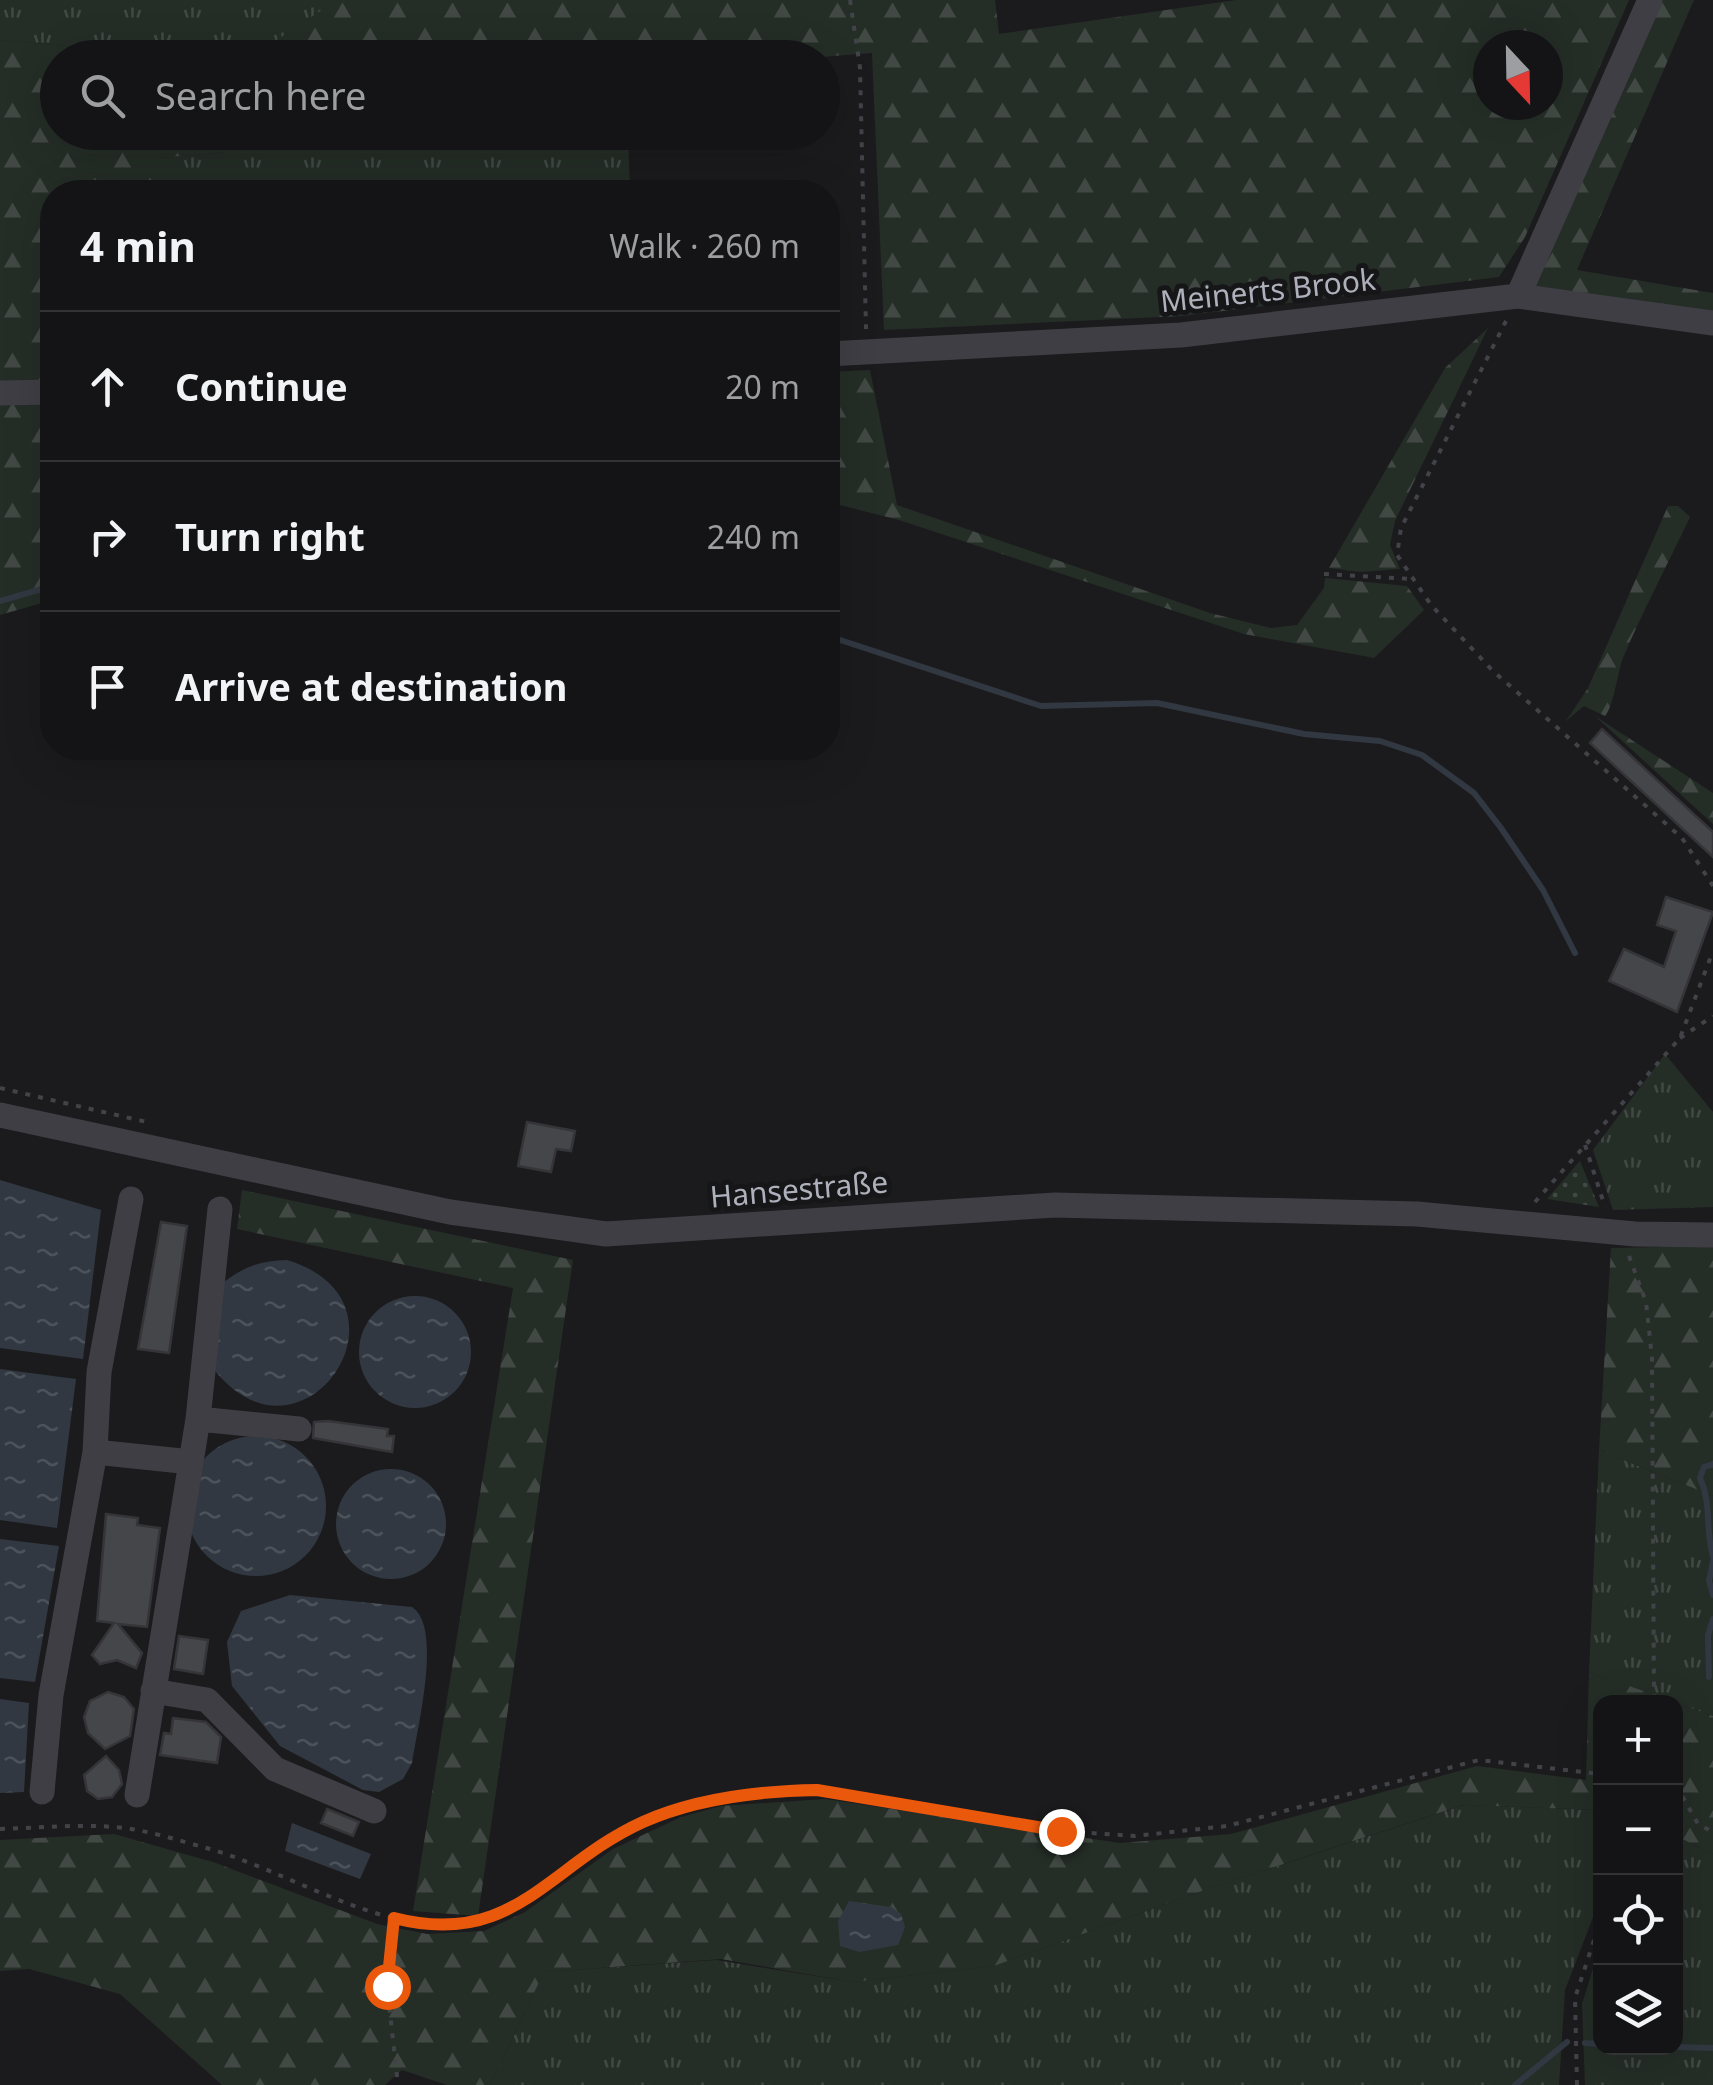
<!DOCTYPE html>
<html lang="en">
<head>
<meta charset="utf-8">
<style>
  body { margin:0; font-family:"Noto Sans",sans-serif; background:#212123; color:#f1f3f6 }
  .controls { position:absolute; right:30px; bottom:30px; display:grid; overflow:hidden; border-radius:20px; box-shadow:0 10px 40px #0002 }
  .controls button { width:90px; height:90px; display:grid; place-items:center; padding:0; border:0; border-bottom:2px solid #333335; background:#141416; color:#f1f3f6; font:50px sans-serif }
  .compass { position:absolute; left:1473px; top:30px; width:90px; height:90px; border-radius:50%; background:#141416; box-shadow:0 10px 40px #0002; rotate:158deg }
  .stop { position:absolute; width:30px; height:30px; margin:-22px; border:8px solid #ea580c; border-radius:50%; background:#fff }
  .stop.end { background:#ea580c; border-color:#fff; box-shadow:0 2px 10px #0008 }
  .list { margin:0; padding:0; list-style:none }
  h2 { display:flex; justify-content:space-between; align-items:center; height:130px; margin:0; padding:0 40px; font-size:42px }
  h2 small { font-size:32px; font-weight:400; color:#9d9ea1 }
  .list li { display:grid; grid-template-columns:65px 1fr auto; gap:30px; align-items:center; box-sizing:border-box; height:150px; padding:0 40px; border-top:2px solid #333335 }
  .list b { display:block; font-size:38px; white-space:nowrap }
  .list em { font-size:32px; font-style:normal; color:#9d9ea1 }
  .icon { flex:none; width:55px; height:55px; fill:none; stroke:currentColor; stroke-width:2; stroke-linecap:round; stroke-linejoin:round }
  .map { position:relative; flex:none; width:1713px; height:2085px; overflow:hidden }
  .search { position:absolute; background:#141416; box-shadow:0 10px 40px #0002; left:40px; top:40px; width:800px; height:110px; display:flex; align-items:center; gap:25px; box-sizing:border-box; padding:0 35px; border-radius:55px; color:#9d9ea1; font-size:38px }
  .panel { position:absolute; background:#141416; box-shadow:0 10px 40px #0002; left:40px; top:180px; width:800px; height:580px; border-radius:40px }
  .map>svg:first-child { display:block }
  .grass { fill:url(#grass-tufts) }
  .forest { fill:url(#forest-firs); fill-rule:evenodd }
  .park { fill:url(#park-dots) }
  .water { fill:url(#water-ripples) }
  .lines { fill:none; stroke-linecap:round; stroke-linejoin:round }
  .stream { stroke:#313841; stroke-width:6 }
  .building { fill:#45464a; stroke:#353539; stroke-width:2.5 }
  .path { stroke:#424349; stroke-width:4; stroke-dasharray:5 8; stroke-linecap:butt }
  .minor { stroke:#3e3e44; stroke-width:25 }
  .route { stroke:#ea580c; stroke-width:12 }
  .labels { text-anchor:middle; stroke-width:10; stroke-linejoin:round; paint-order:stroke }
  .street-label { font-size:30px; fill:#aeb1bb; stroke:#161618 }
</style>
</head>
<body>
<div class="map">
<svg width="1713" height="2085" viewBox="0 0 1713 2085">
  <defs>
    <pattern id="grass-tufts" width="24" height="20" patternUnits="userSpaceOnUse" patternTransform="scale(2.5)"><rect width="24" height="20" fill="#252d27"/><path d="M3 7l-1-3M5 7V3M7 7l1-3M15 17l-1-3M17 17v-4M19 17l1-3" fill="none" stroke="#424944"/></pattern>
    <pattern id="forest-firs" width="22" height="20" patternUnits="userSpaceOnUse" patternTransform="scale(2.5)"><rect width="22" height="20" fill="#252d27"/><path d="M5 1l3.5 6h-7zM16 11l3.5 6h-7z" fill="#424944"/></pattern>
    <pattern id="park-dots" width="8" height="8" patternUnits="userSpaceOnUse" patternTransform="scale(2.5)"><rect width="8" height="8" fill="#252d27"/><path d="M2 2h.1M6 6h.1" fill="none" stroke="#424944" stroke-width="1.8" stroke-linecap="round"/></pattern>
    <pattern id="water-ripples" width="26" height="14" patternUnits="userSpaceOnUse" patternTransform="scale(2.5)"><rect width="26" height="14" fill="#313841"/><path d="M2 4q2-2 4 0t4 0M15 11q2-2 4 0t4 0" fill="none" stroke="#4c525a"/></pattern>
  </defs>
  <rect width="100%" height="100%" fill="#1b1b1d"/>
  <path class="grass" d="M 0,0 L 337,0 L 251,58 L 185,57 L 0,40 Z
    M 437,133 L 628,133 L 630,192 L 161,192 L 158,158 Z
    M 1665,1054 L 1713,1112 L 1713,1207 L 1613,1210 L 1593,1150 Z
    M 1599,1450 L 1713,1496 L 1713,1716 L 1589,1672 Z
    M 1464,1805 L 1600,1810 L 1600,1899 L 1565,1990 L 1559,2085 L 490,2085 L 544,1972 L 716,1960 L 853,1982 L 994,1966 L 1202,1891 Z
    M 1676,1836 L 1713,1854 L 1713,2085 L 1585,2085 L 1582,2004 L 1600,1946 L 1600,2048 L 1676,2048 Z"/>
  <path class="forest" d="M 337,0 L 995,0 L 999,34 L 1236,0 L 1629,0 L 1525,237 L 1499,277 L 1182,316 L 884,330 L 872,53 L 807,58 L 251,57 ZM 1488,45 L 1548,45 L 1548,105 L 1488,105 Z
    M 1650,0 L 1694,0 L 1577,270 L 1713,293 L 1713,323 L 1518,296 Z
    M 0,40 L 185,57 L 58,58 L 58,132 L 437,133 L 159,158 L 161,192 L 52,192 L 52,600 L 0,615 Z
    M 1488,328 L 1395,521 L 1390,545 L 1400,569 L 1360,572 L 1329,568 L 1445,368 Z
    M 870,370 L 897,505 L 1210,613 L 1271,628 L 1297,625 L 1324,588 L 1325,578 L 1407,586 L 1424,610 L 1374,658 L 1244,634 L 899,520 L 828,502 L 828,372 Z
    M 1668,506 L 1678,506 L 1690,517 C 1668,564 1643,610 1623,658 C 1617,674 1614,706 1605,716 L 1584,706 L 1566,721 L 1588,688 Z
    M 1595,716 L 1713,793 L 1713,824 Z
    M 242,1190 L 573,1260 L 478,1916 L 413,1911 L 513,1288 L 237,1229 Z
    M 1713,1246 L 1713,1496 L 1599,1450 L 1611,1248 Z
    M 1589,1672 L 1675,1702 L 1600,1702 L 1600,1810 L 1463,1805 L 1202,1891 L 994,1966 L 853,1982 L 721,1959 L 544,1972 L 490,2085 L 447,2085 L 402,2070 L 385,2085 L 222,2085 L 120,1994 L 29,1969 L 0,1971 L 0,1840 L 114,1834 L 213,1862 L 377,1924 L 427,1934 L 484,1931 L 525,1912 L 613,1849 L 681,1817 L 721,1806 L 825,1799 L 1120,1843 L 1231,1834 L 1477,1766 L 1586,1780 Z
    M 1676,1703 L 1713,1716 L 1713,1854 L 1676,1836 Z"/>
  <path class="park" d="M 1580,1161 L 1599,1207 L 1547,1199 Z"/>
  <path class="water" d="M 0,1180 L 101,1210 L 83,1359 L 0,1348 Z
    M 287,1260 C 426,1302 301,1484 212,1367 L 224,1282 C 245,1266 261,1261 287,1260 Z
    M359 1352a56 56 0 1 1 112 0a56 56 0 1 1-112 0Z
    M 0,1369 L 76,1379 L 57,1528 L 0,1520 Z
    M186 1506a70 70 0 1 1 140 0a70 70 0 1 1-140 0Z
    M336 1524a55 55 0 1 1 110 0a55 55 0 1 1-110 0Z
    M 0,1539 L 59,1546 L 35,1682 L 0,1678 Z
    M 290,1595 L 412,1607 C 443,1627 417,1729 412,1763 L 403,1779 L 379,1792 L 363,1790 L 280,1746 L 232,1686 L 227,1642 L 241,1611 Z
    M 0,1699 L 29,1703 L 24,1792 L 0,1793 Z
    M 292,1823 L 371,1854 L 360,1879 L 285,1851 Z
    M 849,1901 L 891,1907 L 901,1914 L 905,1927 L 898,1945 L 859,1952 L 840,1946 L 838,1921 Z"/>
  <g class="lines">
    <path class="stream" d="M 0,601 L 52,586
      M 828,636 L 1041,706 L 1157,703 L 1304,734 L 1380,741 L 1422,755 L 1474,793 L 1501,828 L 1543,890 L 1575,953
      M 1713,1464 L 1704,1467 L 1700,1478 C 1712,1504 1705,1530 1713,1557
      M 1713,1561 L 1709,1581 L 1713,1595
      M 1709,1677 L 1708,1635 L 1713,1619
      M 1585,2043 L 1600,2044
      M 1676,2047 L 1713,2048
      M 1515,2085 L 1567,2042"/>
  </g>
  <path class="building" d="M 1602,729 L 1713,832 L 1713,857 L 1590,743 Z
    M 1666,897 L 1713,912 L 1677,1012 L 1609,981 L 1624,949 L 1664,967 L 1676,931 L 1657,925 Z
    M 527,1122 L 575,1131 L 571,1151 L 556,1149 L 551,1172 L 518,1166 Z
    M 161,1222 L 187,1226 L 169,1353 L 138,1349 Z
    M 328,1421 L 388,1429 L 387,1436 L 394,1436 L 392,1452 L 313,1438 L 314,1422 Z
    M 106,1514 L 138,1518 L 137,1525 L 160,1528 L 147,1627 L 118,1624 L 142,1653 L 136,1668 L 117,1660 L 100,1664 L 92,1655 L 114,1623 L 97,1621 Z
    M 179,1636 L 208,1640 L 203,1674 L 174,1669 Z
    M 108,1692 L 124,1697 L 134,1709 L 130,1736 L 105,1749 L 88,1733 L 84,1717 L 90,1701 Z
    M 173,1718 L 206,1722 L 221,1737 L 217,1763 L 160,1755 L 164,1733 L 171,1734 Z
    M 106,1756 L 119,1770 L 122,1784 L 112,1797 L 98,1799 L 87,1791 L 84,1775 Z
    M 327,1809 L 359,1822 L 353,1836 L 321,1823 Z"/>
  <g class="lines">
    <path class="path" d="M 850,0 L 860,68 L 866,329
      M 1506,321 L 1401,528 L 1397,555 L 1431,605 L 1492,670 L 1682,838 L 1713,886
      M 1324,574 L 1413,579
      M 1680,1038 L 1713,1016
      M 0,1088 L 151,1123
      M 1585,1145 L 1605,1207
      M 1535,1202 L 1680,1038 L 1713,951
      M 1629,1256 L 1646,1302 L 1652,1358 L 1654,1702
      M 1676,1785 L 1698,1824 L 1713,1832
      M 0,1829 C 38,1828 76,1824 114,1827 C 145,1829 180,1841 210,1849 C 286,1871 376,1930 455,1925 C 517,1922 562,1868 612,1839 C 675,1802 745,1791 817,1790 L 1061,1831 L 1135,1836 L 1227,1826 L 1479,1760 L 1600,1774
      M 394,1917 L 387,1986 L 398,2085
      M 1577,2085 L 1575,1998 L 1600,1922"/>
    <path class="minor" d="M 1518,296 L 1650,0
      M 828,354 L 1181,335 L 1518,296 L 1713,323
      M 0,393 L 52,392
      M 0,1115 L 450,1212 L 606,1234 L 1055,1205 L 1417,1214 L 1635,1234 L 1713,1235
      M 198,1419 L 299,1429
      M 95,1452 L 191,1462
      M 153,1691 L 207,1700 L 275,1769 L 374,1811
      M 42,1792 L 51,1695 L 95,1452 L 99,1372 L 131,1199
      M 137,1795 L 198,1419 L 220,1209"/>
  </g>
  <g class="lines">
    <path class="route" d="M 387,1986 L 394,1918 C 514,1949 548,1865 643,1822 C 697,1798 758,1791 817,1790 L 1061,1831"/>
  </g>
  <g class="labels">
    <g class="street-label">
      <text transform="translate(1268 291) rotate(-6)" y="10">Meinerts Brook</text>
      <text transform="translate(799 1190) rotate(-5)" y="10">Hansestraße</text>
    </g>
  </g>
</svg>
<div class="controls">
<button>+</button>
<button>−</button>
<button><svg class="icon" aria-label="locate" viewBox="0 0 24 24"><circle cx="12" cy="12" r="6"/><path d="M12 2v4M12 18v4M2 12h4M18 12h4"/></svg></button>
<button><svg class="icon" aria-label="layers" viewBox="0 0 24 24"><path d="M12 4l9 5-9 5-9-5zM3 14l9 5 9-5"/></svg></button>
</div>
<svg class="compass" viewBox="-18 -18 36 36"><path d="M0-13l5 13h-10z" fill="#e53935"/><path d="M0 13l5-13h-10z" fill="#9d9ea1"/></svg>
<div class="stop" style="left:387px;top:1986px"></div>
<div class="stop end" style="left:1061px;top:1831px"></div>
<div class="search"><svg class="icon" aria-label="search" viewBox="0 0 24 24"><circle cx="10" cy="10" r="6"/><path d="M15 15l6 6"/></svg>Search here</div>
<section class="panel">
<h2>4 min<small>Walk · 260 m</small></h2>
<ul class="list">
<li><svg class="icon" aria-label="ahead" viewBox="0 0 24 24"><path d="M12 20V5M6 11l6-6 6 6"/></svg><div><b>Continue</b></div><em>20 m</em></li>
<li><svg class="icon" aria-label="right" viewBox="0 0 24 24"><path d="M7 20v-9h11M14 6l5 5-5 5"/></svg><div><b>Turn right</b></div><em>240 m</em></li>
<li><svg class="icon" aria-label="arrive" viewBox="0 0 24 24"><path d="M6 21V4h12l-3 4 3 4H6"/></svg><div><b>Arrive at destination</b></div></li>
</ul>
</section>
</div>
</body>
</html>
